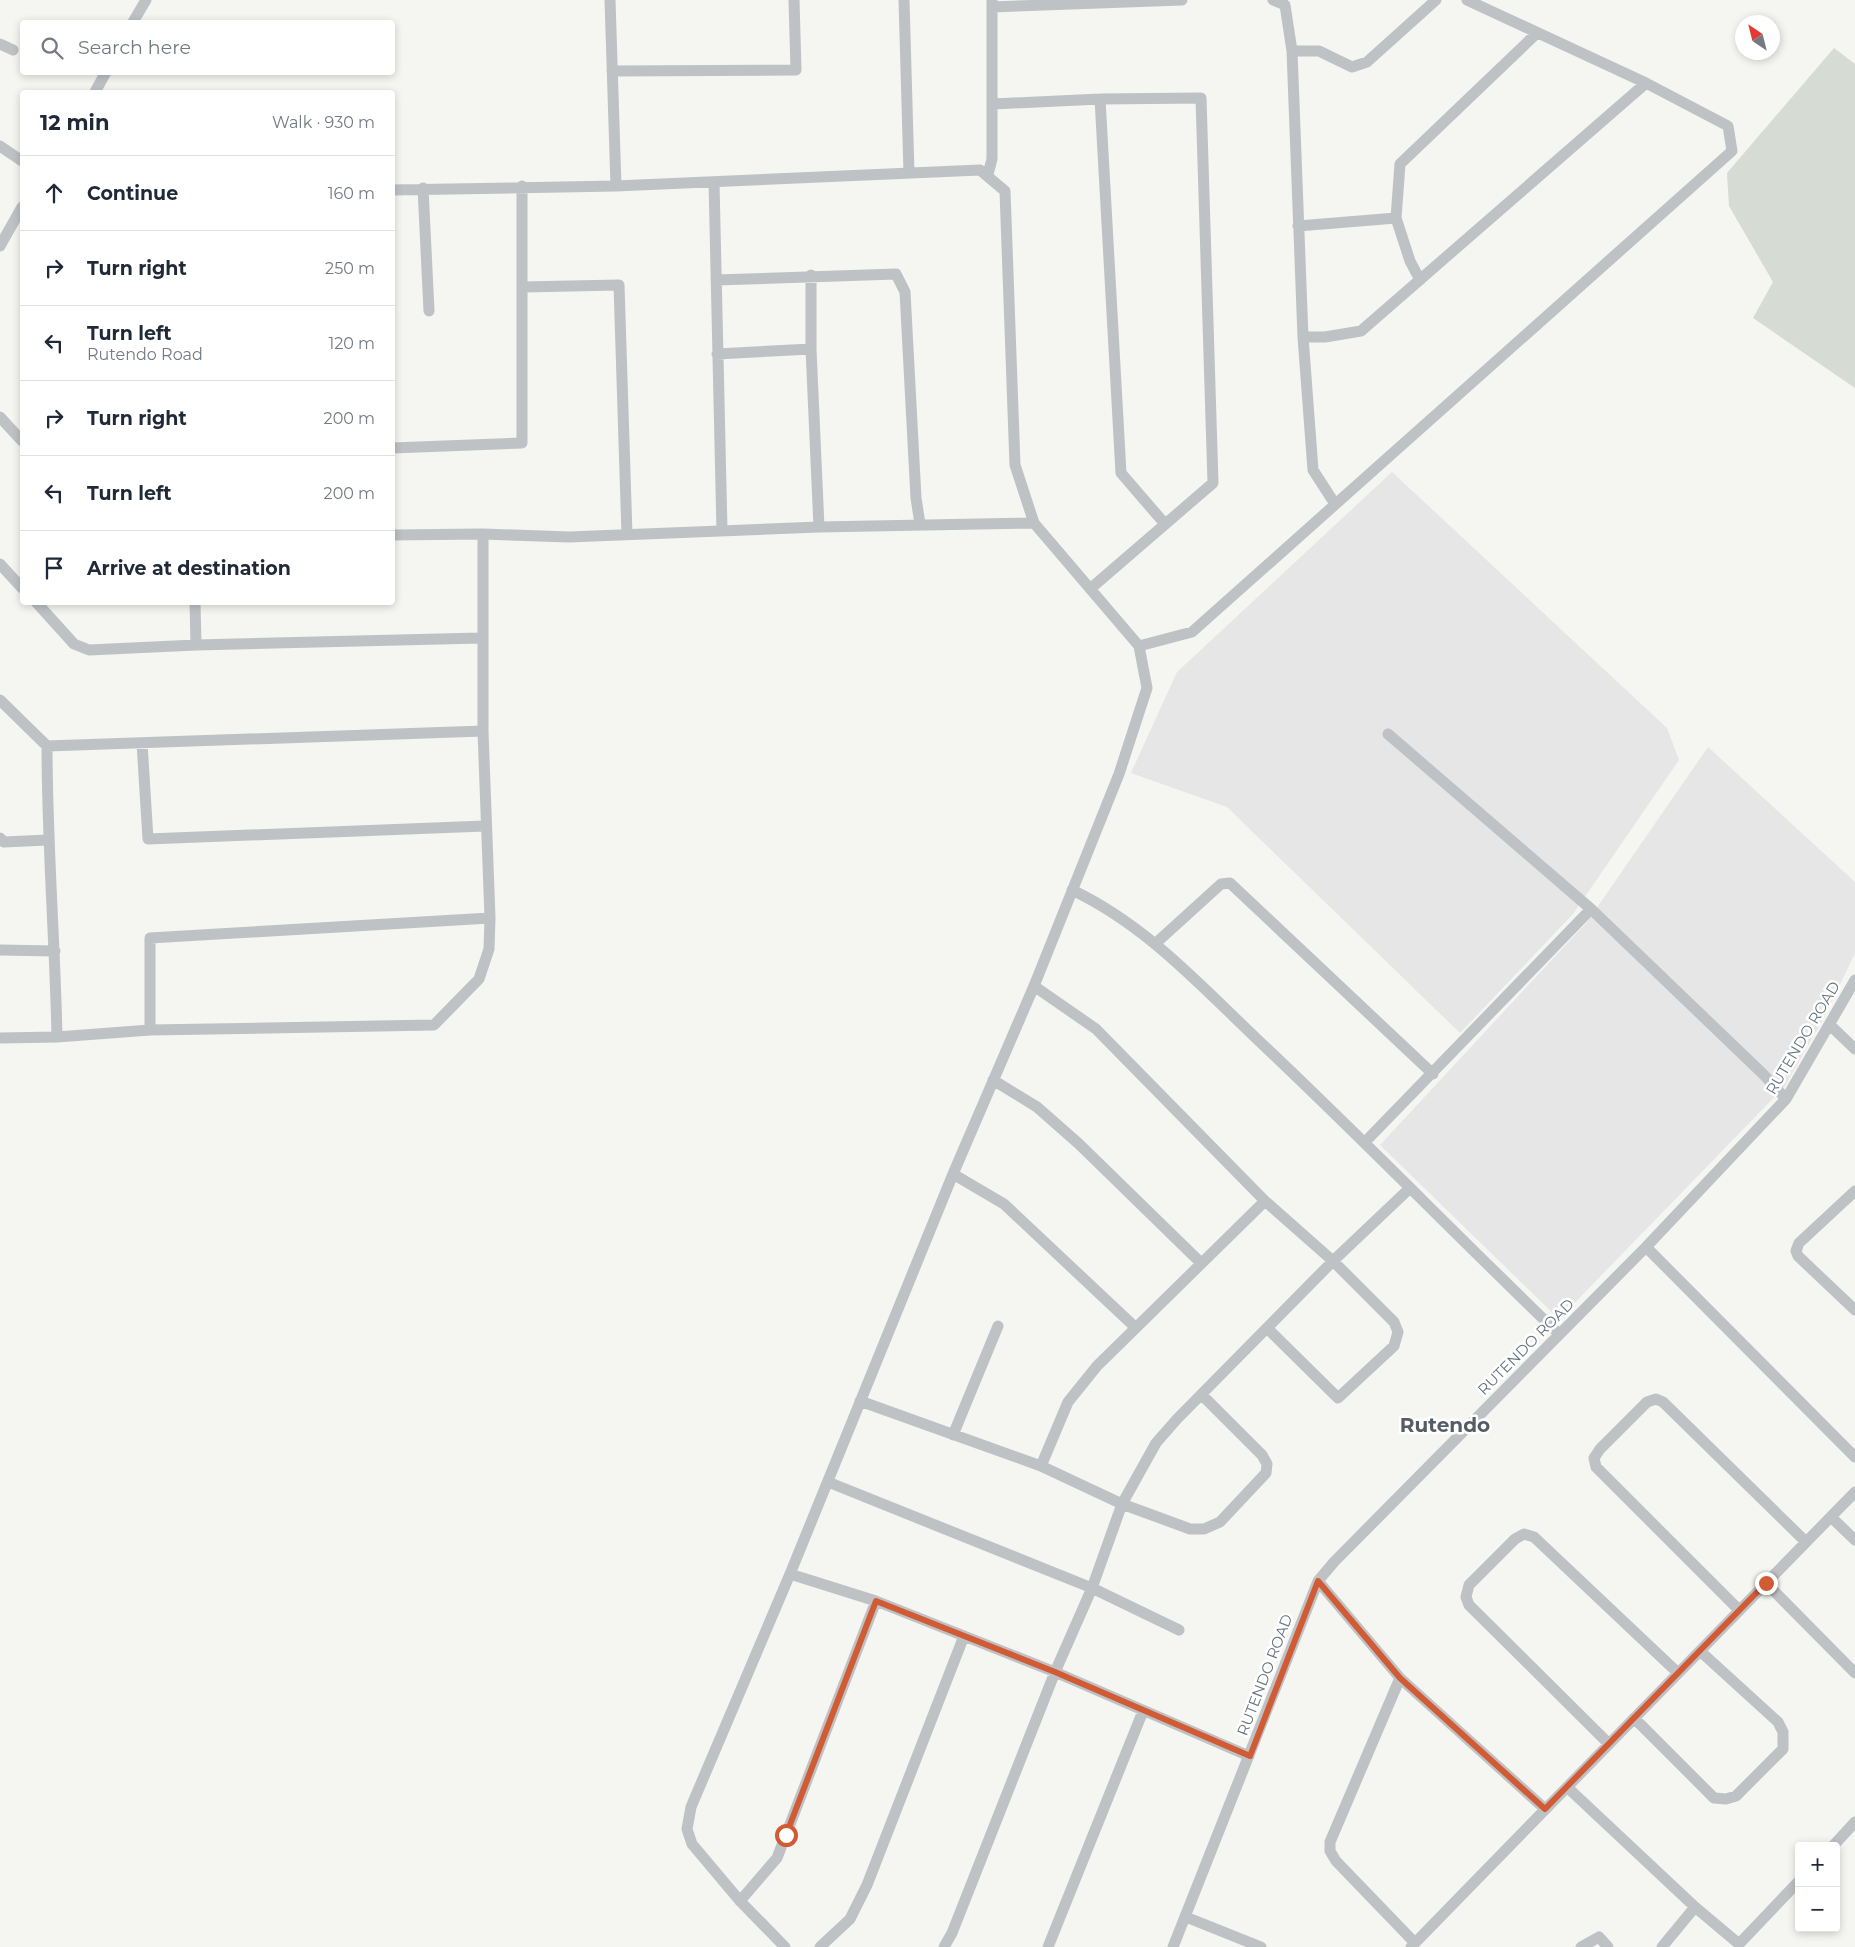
<!DOCTYPE html>
<html lang="en">
<head>
<meta charset="utf-8">
<style>
  body { margin:0; font-family:Montserrat,sans-serif; background:#f6f6f7; color:#1f2937 }
  .controls { position:absolute; right:15px; bottom:15px; display:grid; overflow:hidden; border-radius:5px; box-shadow:0 2px 8px #0003 }
  .controls button { width:45px; height:45px; display:grid; place-items:center; padding:0; border:0; border-bottom:1px solid #e0e1e3; background:#fff; color:#1f2937; font:25px sans-serif }
  .compass { position:absolute; left:1735px; top:15px; width:45px; height:45px; border-radius:50%; background:#fff; box-shadow:0 2px 8px #0003; rotate:325deg }
  .stop { position:absolute; width:15px; height:15px; margin:-11px; border:4px solid #d15b35; border-radius:50%; background:#fff }
  .stop.end { background:#d15b35; border-color:#fff; box-shadow:0 1px 5px #0008 }
  .list { margin:0; padding:0; list-style:none }
  h2 { display:flex; justify-content:space-between; align-items:center; height:65px; margin:0; padding:0 20px; font-size:21px }
  h2 small { font-size:16px; font-weight:400; color:#747a83 }
  .list li { display:grid; grid-template-columns:32px 1fr auto; gap:15px; align-items:center; box-sizing:border-box; height:75px; padding:0 20px; border-top:1px solid #e0e1e3 }
  .list b { display:block; font-size:19px; white-space:nowrap }
  .list p { margin:0; font-size:16px; white-space:nowrap; color:#747a83 }
  .list em { font-size:16px; font-style:normal; color:#747a83 }
  .icon { flex:none; width:28px; height:28px; fill:none; stroke:currentColor; stroke-width:2; stroke-linecap:round; stroke-linejoin:round }
  .map { position:relative; flex:none; width:1855px; height:1947px; overflow:hidden }
  .search { position:absolute; background:#fff; box-shadow:0 2px 8px #0003; left:20px; top:20px; width:375px; height:55px; display:flex; align-items:center; gap:12px; box-sizing:border-box; padding:0 18px; border-radius:5px; color:#747a83; font-size:19px }
  .panel { position:absolute; background:#fff; box-shadow:0 2px 8px #0003; left:20px; top:90px; width:375px; height:515px; border-radius:5px }
  .map>svg:first-child { display:block }
  .built { fill:#e5e6e5 }
  .green { fill:#d6dbd3 }
  .lines { fill:none; stroke-linecap:round; stroke-linejoin:round }
  .minor { stroke:#bec2c5; stroke-width:11 }
  .route { stroke:#d15b35; stroke-width:6 }
  .labels { text-anchor:middle; stroke-width:5; stroke-linejoin:round; paint-order:stroke }
  .street-label { font-size:15px; fill:#67747f; stroke:#fff }
  .district-label { font-size:20px; font-weight:bold; fill:#545d65; stroke:#fff }
</style>
</head>
<body>
<div class="map">
<svg width="1855" height="1947" viewBox="0 0 1855 1947">
  <rect width="100%" height="100%" fill="#f5f5f1"/>
  <path class="built" d="M 1392,472 L 1667,728 L 1679,760 L 1573,914 L 1460,1033 L 1227,807 L 1131,773 L 1177,672 Z
    M 1708,747 L 1855,882 L 1855,953 L 1826,1014 L 1785,1086 L 1559,1319 L 1380,1145 L 1587,922 Z"/>
  <path class="green" d="M 1834,48 L 1855,64 L 1855,388 L 1753,318 L 1773,282 L 1729,206 L 1727,173 Z"/>
  <g class="lines">
    <path class="minor" d="M 610,0 L 616,186
      M 904,0 L 909,173
      M 1273,0 L 1285,5 L 1292,51 L 1303,337 L 1313,470 L 1335,504
      M 992,7 L 1182,0
      M 133,22 L 146,0
      M 0,44 L 13,50
      M 1292,51 L 1319,51 L 1352,67 L 1367,62 L 1436,0
      M 612,71 L 796,70 L 794,0
      M 95,92 L 106,72
      M 1100,99 L 1121,473 L 1165,524
      M 993,104 L 1100,99 L 1201,98 L 1213,483 L 1090,589
      M 0,146 L 22,161
      M 988,174 L 992,159 L 992,0
      M 714,182 L 722,531
      M 423,188 L 429,311
      M 392,190 L 616,186 L 980,170 L 1005,191 L 1015,465 L 1034,523 L 1139,646 L 1147,688 L 1119,774 L 1034,986 L 953,1174 L 790,1574 L 691,1807 L 687,1829 L 692,1844 L 740,1901 L 785,1947
      M 1298,226 L 1396,218
      M 0,246 L 22,207
      M 811,275 L 811,349 L 819,527
      M 716,280 L 896,274 L 905,292 L 916,498 L 920,524
      M 1420,280 L 1410,261 L 1396,218 L 1400,164 L 1537,33
      M 523,287 L 619,285 L 627,535
      M 1303,337 L 1325,337 L 1361,331 L 1646,83
      M 717,354 L 811,349
      M 0,417 L 22,441
      M 392,448 L 522,443 L 522,186
      M 392,535 L 483,534 L 569,537 L 819,527 L 1034,523
      M 0,564 L 22,588
      M 36,602 L 74,644 L 89,650 L 196,645 L 481,638
      M 195,602 L 196,645
      M 1139,646 L 1192,632 L 1732,151 L 1728,126 L 1646,83 L 1467,0
      M 0,700 L 47,746 L 483,731
      M 1388,734 L 1591,909 L 1764,1075 L 1786,1099
      M 142,743 L 148,839 L 485,826
      M 47,746 C 47,843 55,940 57,1037
      M 0,838 L 4,842 L 47,840
      M 1072,890 C 1146,925 1200,985 1259,1041 C 1361,1137 1458,1237 1559,1334
      M 1156,943 L 1221,884 L 1230,883 L 1433,1074
      M 0,950 L 55,951
      M 1034,986 L 1096,1029 L 1265,1201 L 1333,1261 L 1394,1322 L 1398,1332 L 1394,1346 L 1338,1398 L 1267,1328
      M 1830,1025 L 1855,1049
      M 150,1030 L 150,938 L 490,918
      M 0,1038 L 57,1037 L 150,1030 L 434,1025 L 479,979 L 489,949 L 490,918 L 483,731 L 483,534
      M 993,1080 L 1037,1107 L 1079,1144 L 1201,1263
      M 1365,1142 L 1591,909
      M 953,1174 L 1004,1204 L 1136,1328
      M 1855,1191 L 1799,1243 L 1796,1251 L 1798,1256 L 1855,1310
      M 1646,1247 L 1855,1457
      M 860,1401 L 1041,1466 L 1122,1504 L 1190,1529 L 1204,1529 L 1220,1522 L 1266,1473 L 1267,1464 L 1262,1455 L 1202,1395
      M 953,1435 L 998,1326
      M 1041,1466 L 1068,1402 L 1097,1366 L 1265,1201
      M 828,1482 L 1092,1588 L 1179,1630
      M 1831,1517 L 1855,1540
      M 790,1574 L 876,1601 L 1055,1672 L 1249,1756
      M 1318,1581 L 1400,1678
      M 1766,1583 L 1855,1673
      M 1739,1610 L 1596,1467 L 1594,1458 L 1600,1449 L 1647,1402 L 1656,1399 L 1663,1402 L 1806,1542
      M 1634,1718 L 1714,1798 L 1726,1799 L 1736,1796 L 1783,1749 L 1783,1732 L 1778,1722 L 1700,1651
      M 1609,1744 L 1469,1605 L 1466,1597 L 1469,1585 L 1515,1539 L 1524,1534 L 1534,1537 L 1678,1673
      M 1567,1787 L 1695,1907 L 1739,1944 L 1799,1881
      M 1833,1846 L 1855,1822
      M 740,1901 L 777,1858 L 876,1601
      M 1186,1917 L 1261,1947
      M 1415,1943 L 1336,1861 L 1330,1851 L 1330,1842 L 1400,1678 L 1545,1809
      M 820,1947 L 850,1919 L 867,1885 L 964,1636
      M 944,1947 L 952,1933 L 1055,1672 L 1092,1588 L 1122,1504 L 1156,1443 L 1177,1419 L 1333,1261 L 1410,1188
      M 1048,1947 L 1143,1711
      M 1173,1947 L 1318,1581 L 1334,1562 L 1646,1247 L 1786,1099 L 1855,980
      M 1411,1947 L 1855,1492
      M 1581,1947 L 1599,1937 L 1608,1947
      M 1662,1947 L 1695,1907"/>
  </g>
  <g class="lines">
    <path class="route" d="M 786,1835 L 876,1601 L 1055,1672 L 1250,1756 L 1318,1581 L 1400,1678 L 1545,1809 L 1766,1583"/>
  </g>
  <g class="labels">
    <g class="street-label">
      <text transform="translate(1803 1038) rotate(-59)" y="5">RUTENDO ROAD</text>
      <text transform="translate(1526 1347) rotate(-45)" y="5">RUTENDO ROAD</text>
      <text transform="translate(1265 1675) rotate(-69)" y="5">RUTENDO ROAD</text>
    </g>
    <g class="district-label">
      <text x="1445" y="1432">Rutendo</text>
    </g>
  </g>
</svg>
<div class="controls">
<button>+</button>
<button>−</button>
</div>
<svg class="compass" viewBox="-18 -18 36 36"><path d="M0-13l5 13h-10z" fill="#e53935"/><path d="M0 13l5-13h-10z" fill="#747a83"/></svg>
<div class="stop" style="left:786px;top:1835px"></div>
<div class="stop end" style="left:1766px;top:1583px"></div>
<div class="search"><svg class="icon" aria-label="search" viewBox="0 0 24 24"><circle cx="10" cy="10" r="6"/><path d="M15 15l6 6"/></svg>Search here</div>
<section class="panel">
<h2>12 min<small>Walk · 930 m</small></h2>
<ul class="list">
<li><svg class="icon" aria-label="ahead" viewBox="0 0 24 24"><path d="M12 20V5M6 11l6-6 6 6"/></svg><div><b>Continue</b></div><em>160 m</em></li>
<li><svg class="icon" aria-label="right" viewBox="0 0 24 24"><path d="M7 20v-9h11M14 6l5 5-5 5"/></svg><div><b>Turn right</b></div><em>250 m</em></li>
<li><svg class="icon" aria-label="left" viewBox="0 0 24 24"><path d="M17 20v-9H6M10 6l-5 5 5 5"/></svg><div><b>Turn left</b><p>Rutendo Road</p></div><em>120 m</em></li>
<li><svg class="icon" aria-label="right" viewBox="0 0 24 24"><path d="M7 20v-9h11M14 6l5 5-5 5"/></svg><div><b>Turn right</b></div><em>200 m</em></li>
<li><svg class="icon" aria-label="left" viewBox="0 0 24 24"><path d="M17 20v-9H6M10 6l-5 5 5 5"/></svg><div><b>Turn left</b></div><em>200 m</em></li>
<li><svg class="icon" aria-label="arrive" viewBox="0 0 24 24"><path d="M6 21V4h12l-3 4 3 4H6"/></svg><div><b>Arrive at destination</b></div></li>
</ul>
</section>
</div>
</body>
</html>
